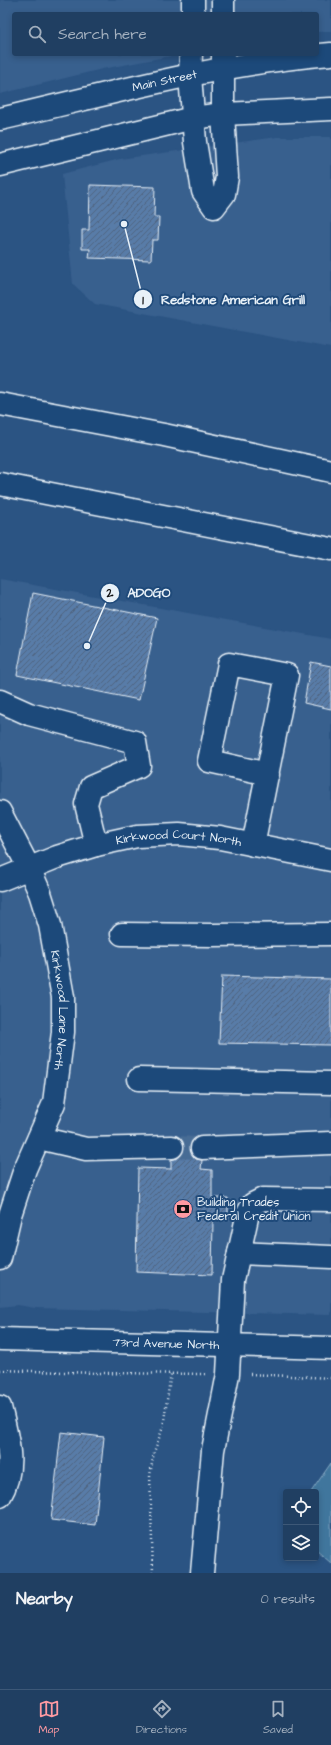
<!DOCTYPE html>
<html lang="en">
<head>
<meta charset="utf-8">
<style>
  body { margin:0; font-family:"Architects Daughter",sans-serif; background:#2d4a6b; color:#f1f3f6 }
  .controls { position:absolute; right:12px; bottom:12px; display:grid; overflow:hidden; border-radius:4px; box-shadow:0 2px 6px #0003 }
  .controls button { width:36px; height:36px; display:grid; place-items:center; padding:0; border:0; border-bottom:1px solid #3d5877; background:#203f62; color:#f1f3f6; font:20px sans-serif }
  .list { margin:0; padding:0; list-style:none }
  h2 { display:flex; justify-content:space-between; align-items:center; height:52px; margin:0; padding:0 16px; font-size:17px }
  h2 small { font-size:13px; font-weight:400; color:#a2afbe }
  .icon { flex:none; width:22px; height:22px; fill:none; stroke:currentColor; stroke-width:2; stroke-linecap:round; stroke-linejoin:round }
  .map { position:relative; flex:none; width:331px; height:1573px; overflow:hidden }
  .search { position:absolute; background:#203f62; box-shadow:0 2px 6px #0003; left:12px; right:12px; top:12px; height:44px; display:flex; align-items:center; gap:10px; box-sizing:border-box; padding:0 14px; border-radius:4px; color:#a2afbe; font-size:15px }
  .sheet { height:116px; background:#203f62 }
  nav { display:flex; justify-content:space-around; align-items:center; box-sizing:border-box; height:56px; border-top:1px solid #3d5877; background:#203f62; font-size:11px; color:#a2afbe }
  nav a { display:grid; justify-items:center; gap:2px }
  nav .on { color:#ff9aa2 }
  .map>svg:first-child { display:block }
  .built { fill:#39608e }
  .water { fill:#40769d; stroke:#83a7c1 }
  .building { fill:url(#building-hatch); stroke:#e8f1f8 }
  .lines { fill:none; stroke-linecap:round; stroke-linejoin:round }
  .minor-tunnel { stroke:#476c95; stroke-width:22; stroke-dasharray:22 11; stroke-linecap:butt }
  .minor-casing { stroke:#e8f1f8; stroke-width:25 }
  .highway-casing { stroke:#e8f1f8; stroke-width:25 }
  .path { stroke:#e8f1f8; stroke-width:2.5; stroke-dasharray:1 3; stroke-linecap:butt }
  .minor { stroke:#1f4a7a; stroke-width:22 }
  .highway { stroke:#1f4a7a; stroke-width:22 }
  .labels { text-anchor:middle; stroke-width:4; stroke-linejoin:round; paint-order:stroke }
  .street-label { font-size:12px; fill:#e8f1f8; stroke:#1f4a7a }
  .poi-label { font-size:12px; fill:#e8f1f8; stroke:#1f4a7a; text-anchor:start }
  .leader { fill:none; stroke:#e8f1f8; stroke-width:1.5 }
  .callout-dot { fill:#e8f1f8; stroke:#1f4a7a; stroke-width:1.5 }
  .mark-label { font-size:12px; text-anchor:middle; font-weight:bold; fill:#111 }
  .callout-label { font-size:13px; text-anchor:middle; font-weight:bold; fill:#e8f1f8; stroke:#1f4a7a; stroke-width:4; stroke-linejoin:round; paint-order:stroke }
</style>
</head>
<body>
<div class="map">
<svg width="331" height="1573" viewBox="0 0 331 1573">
  <defs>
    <pattern id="building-hatch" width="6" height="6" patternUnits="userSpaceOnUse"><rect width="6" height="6" fill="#597ba8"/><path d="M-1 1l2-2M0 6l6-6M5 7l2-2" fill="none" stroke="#50647e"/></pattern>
  </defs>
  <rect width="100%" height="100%" fill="#2b5483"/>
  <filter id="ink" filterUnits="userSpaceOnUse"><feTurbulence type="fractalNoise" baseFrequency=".025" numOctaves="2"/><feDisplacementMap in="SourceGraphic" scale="8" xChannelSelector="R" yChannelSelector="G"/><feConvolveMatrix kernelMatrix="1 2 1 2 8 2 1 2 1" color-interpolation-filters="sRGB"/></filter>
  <g filter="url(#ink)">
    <path class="built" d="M 0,0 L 331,0 L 331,31 L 317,32 L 317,14 L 14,14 L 14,54 L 181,54 L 102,69 L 0,94 Z
      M 277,137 L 331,137 L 331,348 L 95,304 L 73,284 L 62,174 L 120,159 Z
      M 0,579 L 331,639 L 331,1315 L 35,1308 L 18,1305 L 0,1307 Z"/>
    <path class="water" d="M 331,1463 L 331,1563 L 316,1550 L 316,1492 L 311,1492 Z"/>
    <path class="building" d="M 90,185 L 155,187 L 154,217 L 159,217 L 158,240 L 152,240 L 151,260 L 89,258 L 90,249 L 82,249 L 82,230 L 89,230 Z
      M 33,593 L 157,618 L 139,700 L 17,675 Z
      M 311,662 L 331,666 L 331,709 L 304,703 Z
      M 222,976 L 331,979 L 331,1045 L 219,1043 Z
      M 184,1143 L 191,1143 L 190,1149 L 192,1155 L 196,1159 L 202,1160 L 201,1169 L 212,1170 L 212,1198 L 228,1198 L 228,1220 L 213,1220 L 212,1275 L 136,1272 L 138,1168 L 171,1169 L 171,1160 L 178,1158 L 183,1153 Z
      M 61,1432 L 104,1437 L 95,1525 L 51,1520 Z"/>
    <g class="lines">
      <path class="minor-tunnel" d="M 172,1147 L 202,1148"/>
      <defs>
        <g id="minor">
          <path d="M 193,14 L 193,0"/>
          <path d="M 223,14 L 223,0"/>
          <path d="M 191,54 L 190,75 L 195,142 L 203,191 L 214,207 L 224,194 L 227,177 L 223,114 L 223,55"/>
          <path id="s1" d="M 0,119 C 109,94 219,63 331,54"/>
          <path d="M 0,165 L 193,118 L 223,114 L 331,109"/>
          <path d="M 0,701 L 29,714 L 135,742 L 139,766 L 91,787 L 86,804 L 96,845"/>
          <path id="s2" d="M 0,812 L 29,868 L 40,893 L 50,925 L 63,997 L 63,1032 L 54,1103 L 25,1169 L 10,1215 L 0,1258"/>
          <path d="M 253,845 L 287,675 L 229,664 L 209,761 L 268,774"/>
          <path id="s3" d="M 0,880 L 57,857 L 96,845 L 137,836 L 179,834 L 220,838 L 331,860"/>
          <path d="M 122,934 L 212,935 L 331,934"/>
          <path d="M 139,1079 L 331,1083"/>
          <path d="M 39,1138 L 86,1149 L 172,1147"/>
          <path d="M 202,1148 L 331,1143"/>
          <path d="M 239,1253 L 331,1257"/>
          <path id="s4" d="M 0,1339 L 331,1348"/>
          <path d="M 0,1407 C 7,1437 17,1467 0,1496"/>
          <path d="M 202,1573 L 213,1450 L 228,1374 L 233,1280 L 248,1213 L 253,1204 L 263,1199 L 331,1200"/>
        </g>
        <path id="highway" d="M 0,404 L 164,435 L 331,471
          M 0,484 L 331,549"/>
      </defs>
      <use href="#minor" class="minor-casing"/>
      <use href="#highway" class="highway-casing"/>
      <path class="path" d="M 0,1370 L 97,1373 L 207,1374
        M 250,1374 L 331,1378
        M 153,1573 L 150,1475 L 154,1452 L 163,1427 L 171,1373"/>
      <use href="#minor" class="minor"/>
      <use href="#highway" class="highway"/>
    </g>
  </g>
  <defs>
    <symbol id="bank-disc" viewBox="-11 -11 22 22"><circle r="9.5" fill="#ff9aa2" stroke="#1f4a7a"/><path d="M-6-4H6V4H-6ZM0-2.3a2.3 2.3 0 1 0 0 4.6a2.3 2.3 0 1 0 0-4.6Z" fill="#111"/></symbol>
  </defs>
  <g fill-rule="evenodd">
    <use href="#bank-disc" x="172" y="1198" width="22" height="22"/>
  </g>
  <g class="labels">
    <g class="street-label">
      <text dy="4" stroke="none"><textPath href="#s1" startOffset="169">Main Street</textPath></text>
      <text dy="4" stroke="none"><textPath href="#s3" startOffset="186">Kirkwood Court North</textPath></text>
      <text dy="4" stroke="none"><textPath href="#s2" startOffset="210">Kirkwood Lane North</textPath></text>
      <text dy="4" stroke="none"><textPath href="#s4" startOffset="166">73rd Avenue North</textPath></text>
    </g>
    <g class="poi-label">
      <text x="197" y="1206">Building Trades<tspan x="197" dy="14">Federal Credit Union</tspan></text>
    </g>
  </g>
  <path class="leader" d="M124 224L143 299M87 646L110 593"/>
  <g class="callout-dot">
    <circle cx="124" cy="224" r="4"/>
    <circle cx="87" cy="646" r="4"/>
    <circle cx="143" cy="299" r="10"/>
    <circle cx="110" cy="593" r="10"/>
  </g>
  <g class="mark-label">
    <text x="143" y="304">1</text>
    <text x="110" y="597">2</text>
  </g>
  <g class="callout-label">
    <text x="233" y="304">Redstone American Grill</text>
    <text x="149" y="597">ADOGO</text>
  </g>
</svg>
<div class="controls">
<button><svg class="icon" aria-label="locate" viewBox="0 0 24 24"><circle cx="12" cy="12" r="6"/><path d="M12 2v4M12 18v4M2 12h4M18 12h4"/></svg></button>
<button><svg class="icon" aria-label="layers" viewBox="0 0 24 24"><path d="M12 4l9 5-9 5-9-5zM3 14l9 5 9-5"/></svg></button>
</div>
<div class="search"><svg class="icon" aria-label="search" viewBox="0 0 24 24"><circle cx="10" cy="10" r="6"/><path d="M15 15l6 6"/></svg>Search here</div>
</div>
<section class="sheet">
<h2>Nearby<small>0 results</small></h2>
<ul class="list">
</ul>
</section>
<nav>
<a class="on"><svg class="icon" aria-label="map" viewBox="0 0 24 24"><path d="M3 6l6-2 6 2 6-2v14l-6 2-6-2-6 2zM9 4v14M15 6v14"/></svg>Map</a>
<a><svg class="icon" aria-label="directions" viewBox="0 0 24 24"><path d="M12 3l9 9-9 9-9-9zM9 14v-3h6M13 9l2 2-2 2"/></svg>Directions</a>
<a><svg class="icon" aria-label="saved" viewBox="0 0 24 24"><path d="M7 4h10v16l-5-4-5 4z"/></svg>Saved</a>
</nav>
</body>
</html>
